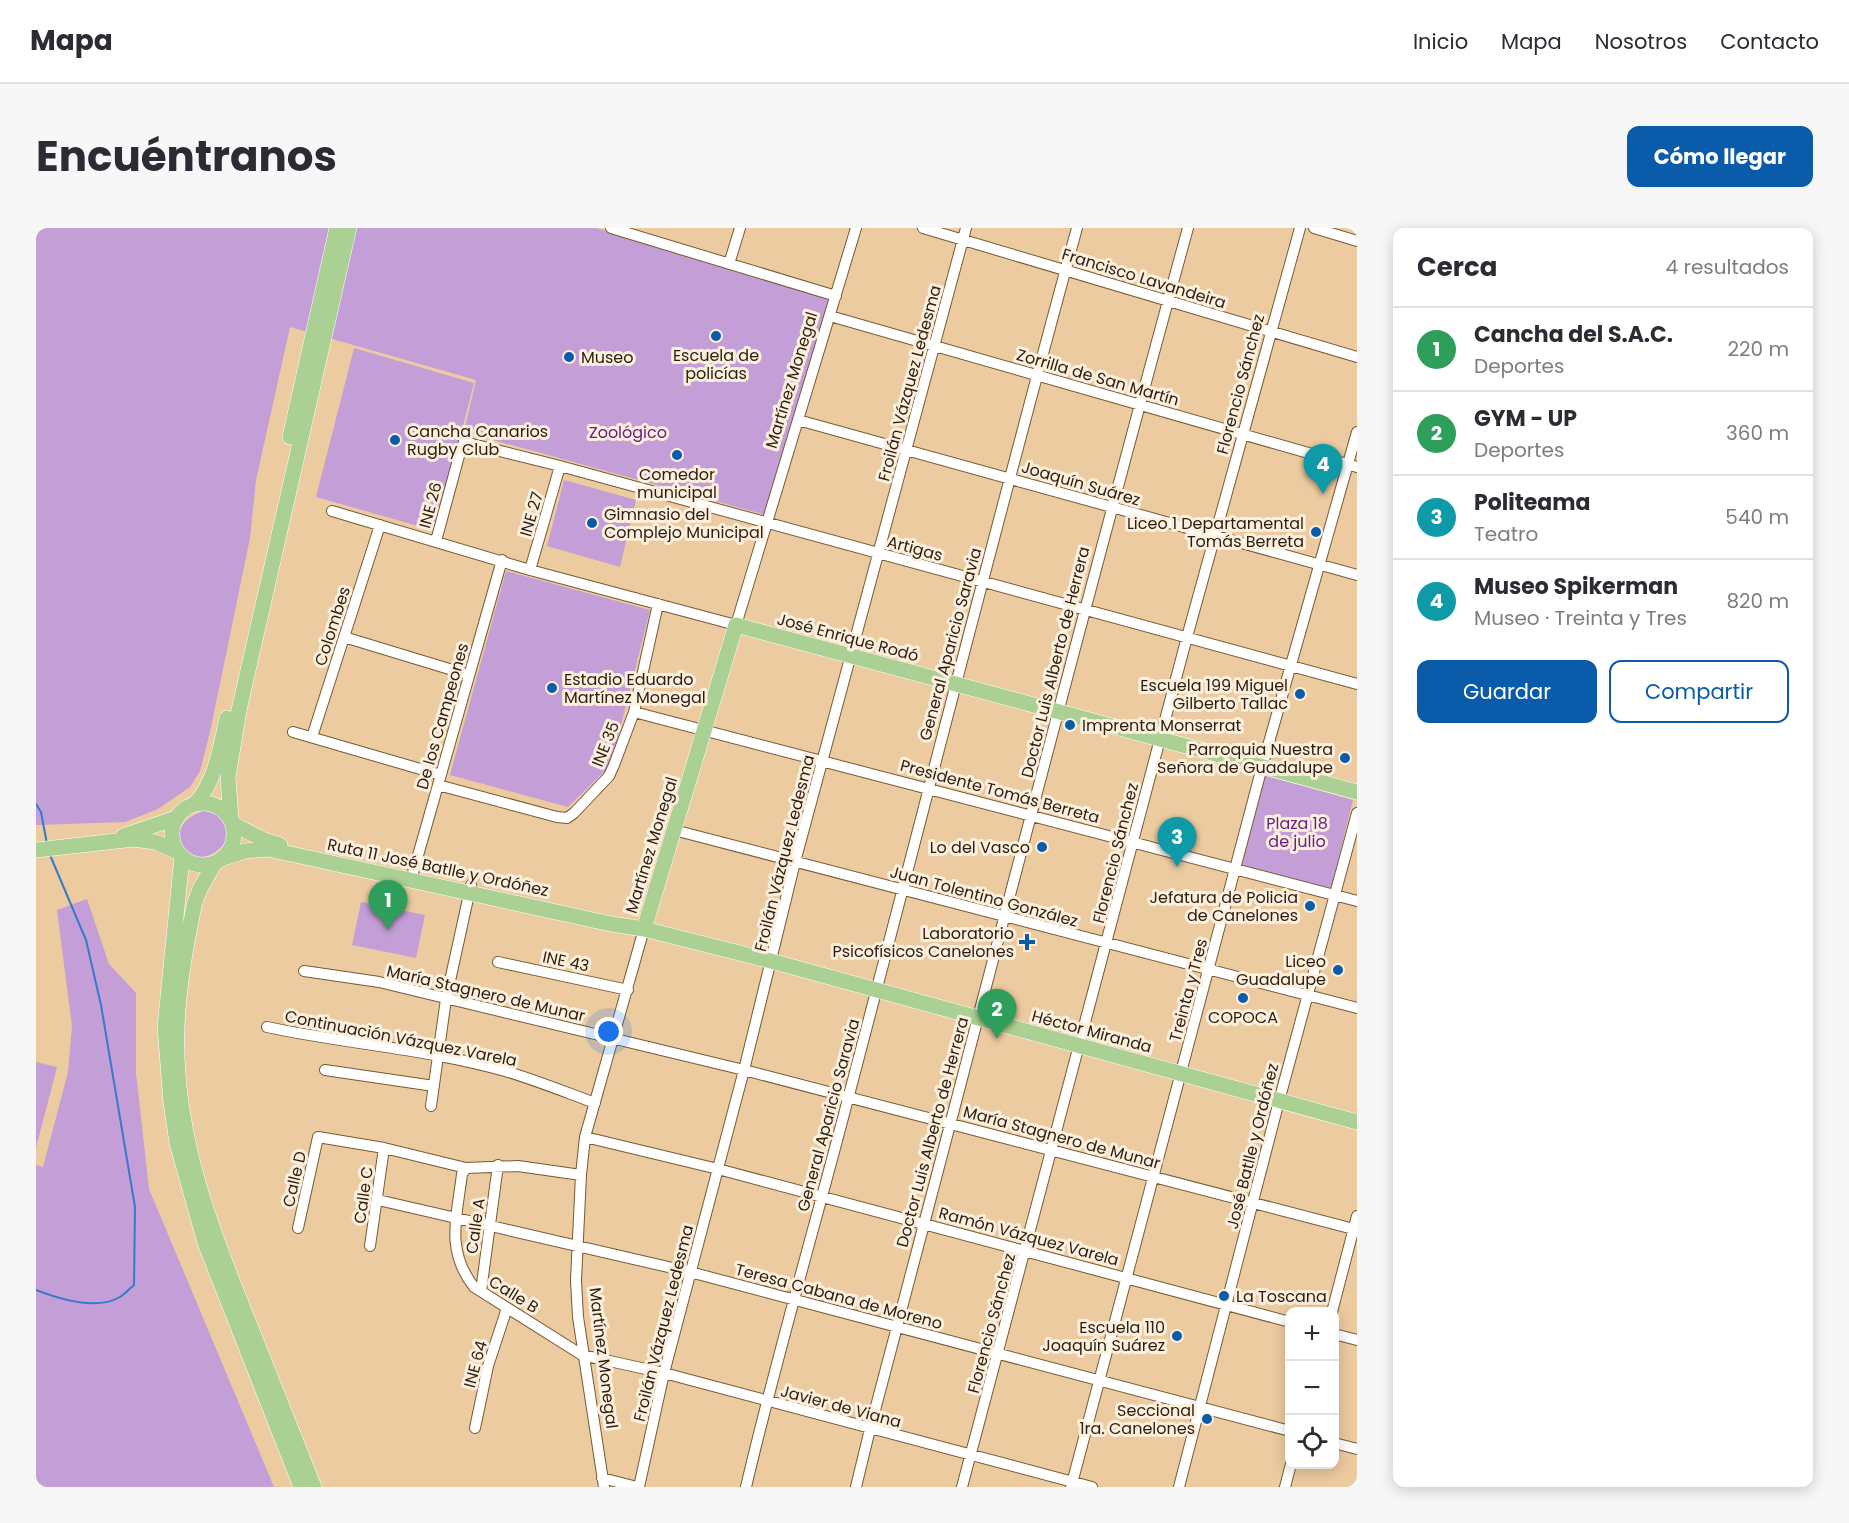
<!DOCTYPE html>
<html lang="es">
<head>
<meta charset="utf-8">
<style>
  body { margin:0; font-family:Poppins,sans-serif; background:#f7f7f7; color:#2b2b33 }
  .controls { position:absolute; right:18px; bottom:18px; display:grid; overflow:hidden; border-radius:12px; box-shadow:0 3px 15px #0003 }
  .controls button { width:54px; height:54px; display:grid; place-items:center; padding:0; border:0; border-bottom:2px solid #e1e1e2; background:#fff; color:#2b2b33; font:30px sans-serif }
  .you { position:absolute; left:573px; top:804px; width:21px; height:21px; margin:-15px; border:4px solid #fff; border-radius:50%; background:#1a73e8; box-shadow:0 0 0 9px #1a73e833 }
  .badge { display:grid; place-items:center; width:39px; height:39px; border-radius:50%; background:#0a5ba9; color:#fff; font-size:20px; font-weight:700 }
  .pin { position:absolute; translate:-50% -50px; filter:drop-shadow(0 2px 3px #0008) }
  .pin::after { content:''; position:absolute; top:32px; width:21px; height:18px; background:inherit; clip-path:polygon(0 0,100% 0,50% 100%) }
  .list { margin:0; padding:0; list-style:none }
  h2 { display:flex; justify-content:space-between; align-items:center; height:78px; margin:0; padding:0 24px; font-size:26px }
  h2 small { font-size:20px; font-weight:400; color:#7c7c81 }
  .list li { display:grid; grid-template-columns:39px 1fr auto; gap:18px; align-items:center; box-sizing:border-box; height:84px; padding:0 24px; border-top:2px solid #e1e1e2 }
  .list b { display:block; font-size:22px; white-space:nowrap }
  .list p { margin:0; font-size:20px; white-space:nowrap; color:#7c7c81 }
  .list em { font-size:20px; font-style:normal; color:#7c7c81 }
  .actions { display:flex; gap:12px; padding:18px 24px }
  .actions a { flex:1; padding:14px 0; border:2px solid #0a5ba9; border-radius:12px; text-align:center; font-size:21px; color:#0a5ba9 }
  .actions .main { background:#0a5ba9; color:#fff }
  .icon { flex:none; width:33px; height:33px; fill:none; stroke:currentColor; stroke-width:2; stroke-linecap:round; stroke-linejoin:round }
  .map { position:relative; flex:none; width:1321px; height:1259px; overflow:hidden; border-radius:12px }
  header { display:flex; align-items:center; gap:36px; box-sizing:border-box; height:84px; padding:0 30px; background:#fff; border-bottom:2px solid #e1e1e2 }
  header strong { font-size:28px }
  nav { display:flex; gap:33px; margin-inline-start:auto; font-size:21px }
  .intro { display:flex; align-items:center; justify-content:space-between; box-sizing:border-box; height:144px; padding:0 36px }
  h1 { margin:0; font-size:42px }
  .button { padding:15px 27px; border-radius:12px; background:#0a5ba9; color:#fff; font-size:21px; font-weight:700 }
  main { display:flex; gap:36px; padding:0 36px }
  aside { flex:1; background:#fff; border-radius:12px; box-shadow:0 3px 15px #0003 }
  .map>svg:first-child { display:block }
  .green { fill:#c49ed7 }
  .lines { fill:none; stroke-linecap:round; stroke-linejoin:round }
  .stream { stroke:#377ac8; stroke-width:2 }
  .minor-casing { stroke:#775a32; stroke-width:12 }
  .highway-casing { stroke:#fff; stroke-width:16 }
  .minor { stroke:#fff; stroke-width:10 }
  .highway { stroke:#abd093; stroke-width:15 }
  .poi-dot { fill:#0a5ba9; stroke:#fdefde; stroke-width:2 }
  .labels { text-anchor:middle; stroke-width:6; stroke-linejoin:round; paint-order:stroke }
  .street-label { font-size:16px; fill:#2b1e0e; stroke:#fdefde }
  .poi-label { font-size:16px; fill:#2b1e0e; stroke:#fdefde; text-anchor:end }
  .park-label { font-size:16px; fill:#671e85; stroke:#fdefde }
</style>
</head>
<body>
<header>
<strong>Mapa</strong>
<nav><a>Inicio</a><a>Mapa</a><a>Nosotros</a><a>Contacto</a></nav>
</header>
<div class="intro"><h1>Encuéntranos</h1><a class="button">Cómo llegar</a></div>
<main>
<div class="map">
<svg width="1321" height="1259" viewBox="0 0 1321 1259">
  <rect width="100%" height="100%" fill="#eccba0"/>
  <path class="green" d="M 0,0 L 560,0 L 795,70 L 730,287 L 428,204 L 440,152 L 254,99 L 220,252 L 214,310 L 174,504 L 164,543 L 154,559 L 122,581 L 89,594 L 0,597 Z
    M 318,120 L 438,155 L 400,303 L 280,269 Z
    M 528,252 L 600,272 L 584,339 L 511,318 Z
    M 470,343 L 614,382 L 575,537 L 532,579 L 414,547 Z
    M 1228,547 L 1317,572 L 1295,660 L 1206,638 Z
    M 167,583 C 182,583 196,587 192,605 C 191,612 188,617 183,621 C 151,648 119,601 167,583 Z
    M 51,671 L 73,736 L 100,765 L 100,845 L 113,961 L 238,1259 L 0,1259 L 0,937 L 7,939 L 32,844 L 36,798 L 21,682 Z
    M 325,674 L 389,687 L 380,730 L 316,717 Z
    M 0,834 L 21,839 L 0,920 Z"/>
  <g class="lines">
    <path class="stream" d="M 0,576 L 5,584 L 11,616
      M 0,1062 C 23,1071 60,1083 84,1069 C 89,1066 93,1061 98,1057 L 99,979 L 65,777 L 50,712 L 14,627"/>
    <defs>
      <path id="minor" d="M 575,0 L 800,68
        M 887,0 L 1321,129
        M 1278,0 L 1321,13
        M 693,36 L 704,0
        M 794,88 L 1321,239
        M 762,192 L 1321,347
        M 296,283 L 494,342 L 700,397 L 820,0
        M 400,313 L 423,228 L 428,214 L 524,238 L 1321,456
        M 494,342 L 524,238
        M 308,409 L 433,447
        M 598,484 L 1321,673
        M 257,504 L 405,547
        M 276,509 L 344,297
        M 402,557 L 521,589 L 531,590 L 538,585 L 573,548 L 578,537 L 598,484 L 622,376
        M 638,602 L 1321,780
        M 375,652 L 466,332
        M 462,734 L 592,762
        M 268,743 L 343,754 L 708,842 L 1321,1002
        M 231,799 C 310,816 392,821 469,843 C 500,852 529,864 559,875
        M 289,842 L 398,858
        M 395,878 L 410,771 L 435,657
        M 549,909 L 682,941 L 1254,1094
        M 430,940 L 426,946 C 421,988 409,1022 438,1059 L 546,1127 L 628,1145 L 1056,1259
        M 342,972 L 654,1044 L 1254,1203
        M 262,1000 L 282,909 L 348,920 L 430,940 L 482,938 L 545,947
        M 334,1018 L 348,920
        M 445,1063 L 462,937
        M 1296,1084 L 1321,988
        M 1298,1106 L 1321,1112
        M 439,1200 L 452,1138 L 471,1080
        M 1298,1215 L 1321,1221
        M 566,1250 L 601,1259
        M 568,1259 L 542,1089 L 540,1052 L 545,947 L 549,909 L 608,701
        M 603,1259 L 628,1145 L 708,842 L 759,634 L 930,0
        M 710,1259 C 741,1127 779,998 813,867 C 889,578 962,288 1041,0
        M 820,1259 L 834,1201 C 940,801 1042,399 1152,0
        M 926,1259 L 1151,409 L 1264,0
        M 1035,1259 L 1226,539 L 1321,204
        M 1143,1259 L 1243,873 L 1321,585
        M 1249,1259 L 1255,1236"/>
      <path id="highway" d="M 254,209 L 301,0
        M136 606a31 31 0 1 1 62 0a31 31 0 1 1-62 0Z
        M 159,576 C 180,552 184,521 191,490
        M 195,591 L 192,549 L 203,482 L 313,0
        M 197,596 L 228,612 L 244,617
        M 87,608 L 140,590
        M 0,622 L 98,611 L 119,614 L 140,623
        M 146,629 L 129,799 L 135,875 L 141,915 L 169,1015 L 265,1259
        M 187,630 L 209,623 L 232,621 L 575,696 L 608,701 L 735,733 L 1321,894
        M 178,636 L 164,661 L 159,674 C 147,730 137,788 142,846 C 148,931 179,1011 211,1090 C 233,1146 256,1203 278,1259
        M 608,701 L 700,397 L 1321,564"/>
    </defs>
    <use href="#minor" class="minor-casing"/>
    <use href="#highway" class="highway-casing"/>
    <use href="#minor" class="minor"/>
    <use href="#highway" class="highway"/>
  </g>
  <g class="poi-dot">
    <circle cx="680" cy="108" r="6"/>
    <circle cx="533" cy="129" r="6"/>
    <circle cx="359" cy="212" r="6"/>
    <circle cx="641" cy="227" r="6"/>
    <circle cx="556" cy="295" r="6"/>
    <circle cx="1280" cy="304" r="6"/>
    <circle cx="516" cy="460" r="6"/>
    <circle cx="1264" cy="466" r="6"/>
    <circle cx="1034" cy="497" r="6"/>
    <circle cx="1309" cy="530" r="6"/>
    <circle cx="1006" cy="619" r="6"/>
    <circle cx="1274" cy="678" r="6"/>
    <path d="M988 705h6v6h6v6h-6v6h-6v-6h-6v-6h6z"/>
    <circle cx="1302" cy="742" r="6"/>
    <circle cx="1207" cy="770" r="6"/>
    <circle cx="1188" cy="1068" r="6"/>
    <circle cx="1141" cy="1108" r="6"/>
    <circle cx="1171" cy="1191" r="6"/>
  </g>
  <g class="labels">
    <g class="street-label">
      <text transform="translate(1108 50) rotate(17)" y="6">Francisco Lavandeira</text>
      <text transform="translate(1062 149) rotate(16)" y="6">Zorrilla de San Martín</text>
      <text transform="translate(755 152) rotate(-73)" y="6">Martínez Monegal</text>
      <text transform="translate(873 155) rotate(-75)" y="6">Froilán Vázquez Ledesma</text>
      <text transform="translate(1204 156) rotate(-75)" y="6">Florencio Sánchez</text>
      <text transform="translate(1045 255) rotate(16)" y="6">Joaquín Suárez</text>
      <text transform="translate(394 277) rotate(-75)" y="6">INE 26</text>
      <text transform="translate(495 286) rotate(-74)" y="6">INE 27</text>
      <text transform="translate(879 320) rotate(15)" y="6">Artigas</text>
      <text transform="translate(296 398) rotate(-72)" y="6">Colombes</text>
      <text transform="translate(812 409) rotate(15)" y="6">José Enrique Rodó</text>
      <text transform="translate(914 416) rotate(-75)" y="6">General Aparicio Saravia</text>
      <text transform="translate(1019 434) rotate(-76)" y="6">Doctor Luis Alberto de Herrera</text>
      <text transform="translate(406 488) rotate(-74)" y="6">De los Campeones</text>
      <text transform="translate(569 516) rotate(-68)" y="6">INE 35</text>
      <text transform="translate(964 563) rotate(15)" y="6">Presidente Tomás Berreta</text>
      <text transform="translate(615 617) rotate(-73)" y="6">Martínez Monegal</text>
      <text transform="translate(748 625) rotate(-76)" y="6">Froilán Vázquez Ledesma</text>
      <text transform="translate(1079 625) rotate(-76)" y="6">Florencio Sánchez</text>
      <text transform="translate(402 639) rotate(12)" y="6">Ruta 11 José Batlle y Ordóñez</text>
      <text transform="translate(948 668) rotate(15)" y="6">Juan Tolentino González</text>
      <text transform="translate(530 733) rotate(12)" y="6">INE 43</text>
      <text transform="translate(1152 762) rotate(-75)" y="6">Treinta y Tres</text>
      <text transform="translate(450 765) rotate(13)" y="6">María Stagnero de Munar</text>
      <text transform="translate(1056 803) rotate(15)" y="6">Héctor Miranda</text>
      <text transform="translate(365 810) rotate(11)" y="6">Continuación Vázquez Varela</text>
      <text transform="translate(792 887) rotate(-75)" y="6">General Aparicio Saravia</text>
      <text transform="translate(896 904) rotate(-75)" y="6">Doctor Luis Alberto de Herrera</text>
      <text transform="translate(1026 909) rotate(15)" y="6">María Stagnero de Munar</text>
      <text transform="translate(1216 918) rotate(-76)" y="6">José Batlle y Ordóñez</text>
      <text transform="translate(258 951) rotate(-77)" y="6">Calle D</text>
      <text transform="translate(327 967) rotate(-82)" y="6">Calle C</text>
      <text transform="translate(439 998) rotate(-82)" y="6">Calle A</text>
      <text transform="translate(993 1008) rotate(15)" y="6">Ramón Vázquez Varela</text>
      <text transform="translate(478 1066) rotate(32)" y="6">Calle B</text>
      <text transform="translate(803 1068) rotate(15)" y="6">Teresa Cabana de Moreno</text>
      <text transform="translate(627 1095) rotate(-76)" y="6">Froilán Vázquez Ledesma</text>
      <text transform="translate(955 1095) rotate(-75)" y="6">Florencio Sánchez</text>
      <text transform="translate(568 1130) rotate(83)" y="6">Martínez Monegal</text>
      <text transform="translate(439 1136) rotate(-75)" y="6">INE 64</text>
      <text transform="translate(805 1178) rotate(15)" y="6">Javier de Viana</text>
    </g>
    <g class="poi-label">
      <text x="680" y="133" text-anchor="middle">Escuela de<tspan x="680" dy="18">policías</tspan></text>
      <text x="545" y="135" text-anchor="start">Museo</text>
      <text x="371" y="209" text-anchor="start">Cancha Canarios<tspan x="371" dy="18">Rugby Club</tspan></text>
      <text x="641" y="252" text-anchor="middle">Comedor<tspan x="641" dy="18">municipal</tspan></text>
      <text x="568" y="292" text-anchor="start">Gimnasio del<tspan x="568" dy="18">Complejo Municipal</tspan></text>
      <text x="1268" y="301">Liceo 1 Departamental<tspan x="1268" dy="18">Tomás Berreta</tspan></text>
      <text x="528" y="457" text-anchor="start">Estadio Eduardo<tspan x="528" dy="18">Martínez Monegal</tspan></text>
      <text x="1252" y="463">Escuela 199 Miguel<tspan x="1252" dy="18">Gilberto Tallac</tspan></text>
      <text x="1046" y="503" text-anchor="start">Imprenta Monserrat</text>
      <text x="1297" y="527">Parroquia Nuestra<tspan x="1297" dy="18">Señora de Guadalupe</tspan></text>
      <text x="994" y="625">Lo del Vasco</text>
      <text x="1262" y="675">Jefatura de Policia<tspan x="1262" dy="18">de Canelones</tspan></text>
      <text x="978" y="711">Laboratorio<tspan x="978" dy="18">Psicofísicos Canelones</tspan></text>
      <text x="1290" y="739">Liceo<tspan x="1290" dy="18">Guadalupe</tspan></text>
      <text x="1207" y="795" text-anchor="middle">COPOCA</text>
      <text x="1200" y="1074" text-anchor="start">La Toscana</text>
      <text x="1129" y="1105">Escuela 110<tspan x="1129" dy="18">Joaquín Suárez</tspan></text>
      <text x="1159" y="1188">Seccional<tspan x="1159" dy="18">1ra. Canelones</tspan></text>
    </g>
    <g class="park-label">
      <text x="592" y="210">Zoológico</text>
      <text x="1261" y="601">Plaza 18<tspan x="1261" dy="18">de julio</tspan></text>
    </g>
  </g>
</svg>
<div class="controls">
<button>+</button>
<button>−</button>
<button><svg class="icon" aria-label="locate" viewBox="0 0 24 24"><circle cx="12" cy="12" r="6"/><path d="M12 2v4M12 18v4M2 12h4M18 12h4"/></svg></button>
</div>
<div class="you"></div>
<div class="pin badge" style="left:352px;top:702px;background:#2e9e5b">1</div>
<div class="pin badge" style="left:961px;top:811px;background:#2e9e5b">2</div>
<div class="pin badge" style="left:1141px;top:639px;background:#0f9aa8">3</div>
<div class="pin badge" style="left:1287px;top:266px;background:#0f9aa8">4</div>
</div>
<aside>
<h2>Cerca<small>4 resultados</small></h2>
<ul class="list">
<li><span class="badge" style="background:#2e9e5b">1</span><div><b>Cancha del S.A.C.</b><p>Deportes</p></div><em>220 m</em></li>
<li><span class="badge" style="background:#2e9e5b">2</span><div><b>GYM - UP</b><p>Deportes</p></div><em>360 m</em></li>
<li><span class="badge" style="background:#0f9aa8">3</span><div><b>Politeama</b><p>Teatro</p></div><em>540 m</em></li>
<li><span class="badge" style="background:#0f9aa8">4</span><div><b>Museo Spikerman</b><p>Museo · Treinta y Tres</p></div><em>820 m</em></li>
</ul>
<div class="actions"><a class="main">Guardar</a><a>Compartir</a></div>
</aside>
</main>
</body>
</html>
